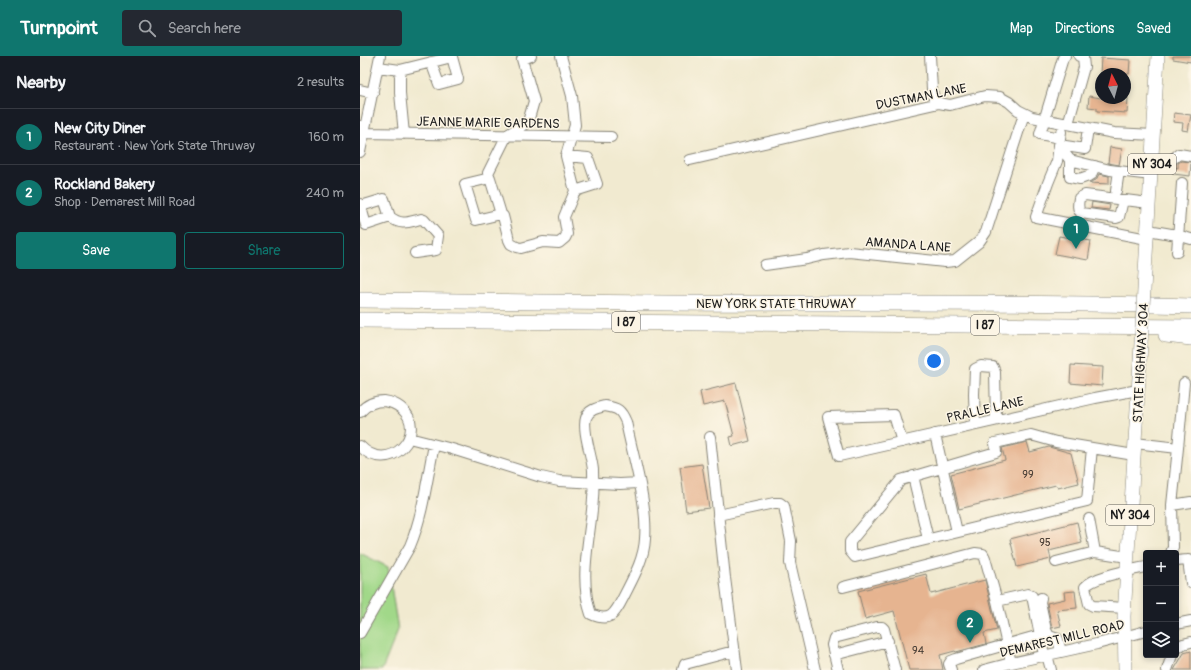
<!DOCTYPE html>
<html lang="en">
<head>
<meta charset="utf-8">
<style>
  body { margin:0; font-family:Pangolin,sans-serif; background:#242831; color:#f1f3f6 }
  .controls { position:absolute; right:12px; bottom:12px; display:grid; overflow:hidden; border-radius:4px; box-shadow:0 2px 6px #0003 }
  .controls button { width:36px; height:36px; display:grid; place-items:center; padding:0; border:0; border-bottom:1px solid #363941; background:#171b24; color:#f1f3f6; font:20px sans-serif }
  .compass { position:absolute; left:735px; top:12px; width:36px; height:36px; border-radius:50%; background:#171b24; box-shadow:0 2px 6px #0003; rotate:354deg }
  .you { position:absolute; left:574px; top:305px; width:14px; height:14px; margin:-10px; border:3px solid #fff; border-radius:50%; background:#1a73e8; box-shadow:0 0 0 6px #1a73e833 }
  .badge { display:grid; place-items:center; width:26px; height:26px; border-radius:50%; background:#0f766e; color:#fff; font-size:13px; font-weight:700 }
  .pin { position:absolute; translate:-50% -33px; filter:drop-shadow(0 1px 2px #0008) }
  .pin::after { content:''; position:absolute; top:21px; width:14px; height:12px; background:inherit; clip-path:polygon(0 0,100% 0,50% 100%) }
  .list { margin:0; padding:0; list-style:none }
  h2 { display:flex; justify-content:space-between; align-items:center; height:52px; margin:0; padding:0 16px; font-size:17px }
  h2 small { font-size:13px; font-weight:400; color:#9ea1a6 }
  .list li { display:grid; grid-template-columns:26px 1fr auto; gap:12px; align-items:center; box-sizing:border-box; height:56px; padding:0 16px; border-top:1px solid #363941 }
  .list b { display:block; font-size:15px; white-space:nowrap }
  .list p { margin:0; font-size:13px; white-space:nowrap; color:#9ea1a6 }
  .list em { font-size:13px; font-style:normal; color:#9ea1a6 }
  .actions { display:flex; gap:8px; padding:12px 16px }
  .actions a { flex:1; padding:9px 0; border:1px solid #0f766e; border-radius:4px; text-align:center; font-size:14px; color:#0f766e }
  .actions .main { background:#0f766e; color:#fff }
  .icon { flex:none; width:22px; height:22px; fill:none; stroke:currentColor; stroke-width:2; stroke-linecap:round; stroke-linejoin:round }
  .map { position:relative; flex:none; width:831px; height:614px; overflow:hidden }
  header { display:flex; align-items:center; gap:24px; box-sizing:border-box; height:56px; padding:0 20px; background:#0f766e; color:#fff }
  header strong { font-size:19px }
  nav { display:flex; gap:22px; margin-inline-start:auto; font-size:14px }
  .search { width:280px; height:36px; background:#242831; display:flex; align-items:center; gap:10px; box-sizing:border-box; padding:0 14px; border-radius:4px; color:#9ea1a6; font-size:15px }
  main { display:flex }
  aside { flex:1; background:#171b24 }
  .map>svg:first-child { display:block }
  .green { fill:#a1d889; stroke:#5e7a52 }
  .building { fill:#e6b490 }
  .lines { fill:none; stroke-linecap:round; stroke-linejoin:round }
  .minor-casing { stroke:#868376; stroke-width:12 }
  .major-casing { stroke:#868376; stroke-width:14 }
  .highway-casing { stroke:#868376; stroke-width:16 }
  .minor { stroke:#fff; stroke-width:10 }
  .major { stroke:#fff; stroke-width:13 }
  .highway { stroke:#fff; stroke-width:15 }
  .major-bridge-casing { stroke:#868376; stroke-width:14; stroke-linecap:butt }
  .major-bridge { stroke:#fff; stroke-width:13 }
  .labels { text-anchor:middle; stroke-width:3; stroke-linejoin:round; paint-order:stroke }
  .number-label { font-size:11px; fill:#4e4239 }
  .shield { fill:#fcf5e5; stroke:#5f5d58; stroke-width:1 }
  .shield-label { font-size:12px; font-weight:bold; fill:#1c1c1c }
  .street-label { font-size:13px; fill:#1c1c1c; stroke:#fcf5e5 }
</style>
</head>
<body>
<header>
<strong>Turnpoint</strong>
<div class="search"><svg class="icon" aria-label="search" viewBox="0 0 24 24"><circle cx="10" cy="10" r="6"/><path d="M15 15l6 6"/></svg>Search here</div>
<nav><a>Map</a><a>Directions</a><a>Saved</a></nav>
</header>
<main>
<aside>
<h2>Nearby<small>2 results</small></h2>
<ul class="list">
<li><span class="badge">1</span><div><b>New City Diner</b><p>Restaurant · New York State Thruway</p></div><em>160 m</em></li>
<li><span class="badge">2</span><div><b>Rockland Bakery</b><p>Shop · Demarest Mill Road</p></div><em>240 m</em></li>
</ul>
<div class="actions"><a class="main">Save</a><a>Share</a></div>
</aside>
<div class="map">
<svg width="831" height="614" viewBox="0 0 831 614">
  <rect width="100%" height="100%" fill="#fcf5e5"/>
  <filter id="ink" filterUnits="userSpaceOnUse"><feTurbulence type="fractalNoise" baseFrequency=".025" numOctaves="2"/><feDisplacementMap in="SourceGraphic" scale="8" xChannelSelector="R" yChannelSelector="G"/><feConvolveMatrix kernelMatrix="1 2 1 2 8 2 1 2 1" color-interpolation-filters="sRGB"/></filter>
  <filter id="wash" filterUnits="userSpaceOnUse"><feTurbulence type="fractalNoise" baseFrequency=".012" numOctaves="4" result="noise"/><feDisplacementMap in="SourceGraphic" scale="16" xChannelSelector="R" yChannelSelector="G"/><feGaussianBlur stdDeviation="0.9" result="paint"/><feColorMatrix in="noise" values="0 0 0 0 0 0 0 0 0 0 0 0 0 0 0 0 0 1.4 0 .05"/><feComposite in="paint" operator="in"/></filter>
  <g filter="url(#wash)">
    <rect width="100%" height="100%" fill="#f1ead0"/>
    <path class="green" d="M 0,497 L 28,511 L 38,574 L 22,614 L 0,614 Z"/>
    <g id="blocks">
      <path class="building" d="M 813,0 L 831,0 L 831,6 L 813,3 Z
        M 741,2 L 770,4 L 769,18 L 740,18 Z
        M 729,40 L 741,42 L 768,42 L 767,57 L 737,55 L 737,52 L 728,51 Z
        M 814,57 L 831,59 L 828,75 L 822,74 L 823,67 L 813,66 Z
        M 750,91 L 762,93 L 759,109 L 748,107 Z
        M 821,105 L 831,106 L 830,120 L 813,118 L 814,111 L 818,112 L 818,107 Z
        M 739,118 L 749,120 L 749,128 L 729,127 L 736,124 Z
        M 732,146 L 750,149 L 749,154 L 731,152 Z
        M 711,179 L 720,181 L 719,183 L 731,185 L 728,204 L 695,198 L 699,180 L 710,182 Z
        M 711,309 L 743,311 L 742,330 L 710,327 Z
        M 376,327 L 390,385 L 372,390 L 370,381 L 374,380 L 365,345 L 343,350 L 340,336 Z
        M 667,386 L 670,396 L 689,391 L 711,397 L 719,427 L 698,432 L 696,429 L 599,453 L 591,418 L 645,404 L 642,392 Z
        M 342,408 L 349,452 L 326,455 L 320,411 Z
        M 717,466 L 722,487 L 689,495 L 691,503 L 657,511 L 650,483 Z
        M 566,518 L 571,538 L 625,524 L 637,574 L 624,577 L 626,588 L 596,596 L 595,595 L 580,599 L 583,614 L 549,614 L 534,555 L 505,563 L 498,535 Z
        M 715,535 L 717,552 L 697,554 L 701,570 L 692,572 L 687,547 L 705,543 L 704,536 Z
        M 831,595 L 831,614 L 814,614 L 824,597 Z"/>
    </g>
  </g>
  <g filter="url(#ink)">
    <use href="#blocks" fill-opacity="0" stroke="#868376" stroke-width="1"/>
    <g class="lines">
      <defs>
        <path id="minor" d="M 570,0 L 572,33 L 574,43 L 579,47
          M 18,11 L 40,14 L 92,1 L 98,23 L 79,28 L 71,6
          M 40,14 L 40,37 L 44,78
          M 0,34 L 13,37
          M 708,68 L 724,11 L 723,1 L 719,0
          M 0,70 L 5,77 L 251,81
          M 701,76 L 700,82 L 680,78 L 700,12 L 703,2 L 705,0
          M 700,82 L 697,105 L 688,127 L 676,161 L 787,183
          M 699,89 L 725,93 L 728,72
          M 698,95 L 703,95 L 710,104 L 750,114 L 791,119
          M 0,96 L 20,0
          M 206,100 L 228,102 L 237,128 L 215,135
          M 792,103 L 810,105 L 819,98 L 831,100
          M 330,104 L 579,47 L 590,49 L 625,40 L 640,41 L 649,46 L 658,54 L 672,61 L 754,77 L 794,79
          M 710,104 L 710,121 L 720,123 L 731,119 L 735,110
          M 130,122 L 105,128 L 116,164 L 141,158 L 130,122 L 128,117 L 147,79 L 168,66 L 174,45 L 162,3 L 171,0
          M 756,135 L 759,115
          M 763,144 L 759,161 L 756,162 L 721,157 C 717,153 718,148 719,142 L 725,139 L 789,147
          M 0,148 L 6,169 L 30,161 L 24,143 L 1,150
          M 141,158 L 143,160 L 149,184 L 151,188 L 157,191 L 161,192 L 183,186 L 199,187 L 205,182 L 207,178 L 204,161 L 215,135 L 206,100 L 215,69 L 212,40 L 201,0
          M 30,161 C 42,170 48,166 61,163 L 64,164 L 78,180 L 76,194 L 55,197
          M 788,174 L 817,179 L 831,183
          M 817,196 L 822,127
          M 405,209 L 447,203 L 464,199 L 489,196 L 585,206 L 595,205 L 619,186 L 626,176 L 664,58
          M 245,350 C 258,352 261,354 266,366 C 273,401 288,448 285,483 C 284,504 272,524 263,542 C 255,558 250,567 231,558 C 218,521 231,479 233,442 C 234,433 233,423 233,414 C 232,401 222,374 226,362 C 228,354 237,352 245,350 Z
          M 0,356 C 6,349 15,345 24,345 C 31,346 36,348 41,352 C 70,376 29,421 0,390
          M 615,369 L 614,338 L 615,313 L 621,310 L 633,311 L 635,316 L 636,364
          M 575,378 L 597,476
          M 350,381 L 365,522 L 377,614
          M 49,382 L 92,393 L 181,421 L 199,425 L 260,428 L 279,427
          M 542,386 L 534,359 L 468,361 L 479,400 L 735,342 L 778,334
          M 775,387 L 818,392 L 812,449 L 813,491 L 811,497
          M 732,392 L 727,445 L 495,501 L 490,495 L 490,486 L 541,424 L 636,396 L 635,387 L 671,379 L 696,386 L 774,399
          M 818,392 L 824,327
          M 553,420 L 568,483
          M 812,449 L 831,446
          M 358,459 L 414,447 L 420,447 L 424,450 L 431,485 L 430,507 L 455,614
          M 729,463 L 735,496
          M 828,504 L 831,527
          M 816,505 L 828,504 L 831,505
          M 696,506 L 735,496 L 768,501
          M 483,531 L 615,497 L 623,498 L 625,502 L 637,545 L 651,607
          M 681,542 L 680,546 L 686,574 L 689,580 L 698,583 L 701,596
          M 637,545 L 668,538 L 672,540 L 684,599
          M 765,552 L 733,550 L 729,548 L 725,531 C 733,520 772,514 786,511
          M 816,568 L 831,565
          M 0,577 L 50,490 C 63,459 67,423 74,389
          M 816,593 L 823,588 L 831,586
          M 474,599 L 528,585
          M 687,599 L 691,614
          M 323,614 L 325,608 L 374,595
          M 478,614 L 472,589 L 474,582 L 517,571 L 522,571 L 524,573 L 535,614
          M 591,614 L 589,608 L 591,605 L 596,603 L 680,579
          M 624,614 L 651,607 L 737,588 L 786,575
          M 807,614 L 812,599"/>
        <path id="major" d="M 785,216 L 798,0
          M 765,614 L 764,560 L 780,305"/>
        <path id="highway" d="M 0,244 C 143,245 287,248 430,247 C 564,247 697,246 831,250
          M 0,264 L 831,271
          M 806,279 L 831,282"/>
      </defs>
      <use href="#minor" class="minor-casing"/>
      <use href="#major" class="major-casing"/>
      <use href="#highway" class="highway-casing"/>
      <use href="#minor" class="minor"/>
      <use href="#major" class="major"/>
      <use href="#highway" class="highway"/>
      <defs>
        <path id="major-bridge" d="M 780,305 L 785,216"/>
      </defs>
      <use href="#major-bridge" class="major-bridge-casing"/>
      <use href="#major-bridge" class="major-bridge"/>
    </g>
  </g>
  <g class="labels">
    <g class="number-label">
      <text x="668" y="422">99</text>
      <text x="685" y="490">95</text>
      <text x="558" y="598">94</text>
    </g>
    <g class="shield">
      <rect x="768" y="98" width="48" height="20" rx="3"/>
      <rect x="252" y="256" width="28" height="20" rx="3"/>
      <rect x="611" y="259" width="28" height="20" rx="3"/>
      <rect x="746" y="449" width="48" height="20" rx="3"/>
    </g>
    <g class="shield-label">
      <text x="792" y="112">NY 304</text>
      <text x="266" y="270">I 87</text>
      <text x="625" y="273">I 87</text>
      <text x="770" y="463">NY 304</text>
    </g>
    <g class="street-label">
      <text transform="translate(561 40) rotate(-11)" y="5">DUSTMAN LANE</text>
      <text transform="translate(128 66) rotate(1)" y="5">JEANNE MARIE GARDENS</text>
      <text transform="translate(548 188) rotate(4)" y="5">AMANDA LANE</text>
      <text x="416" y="252">NEW YORK STATE THRUWAY</text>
      <text transform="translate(780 307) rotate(-87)" y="5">STATE HIGHWAY 304</text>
      <text transform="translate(625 353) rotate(-13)" y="5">PRALLE LANE</text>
      <text transform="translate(702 582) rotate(-13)" y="5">DEMAREST MILL ROAD</text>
    </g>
  </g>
</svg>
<div class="controls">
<button>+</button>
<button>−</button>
<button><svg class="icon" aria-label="layers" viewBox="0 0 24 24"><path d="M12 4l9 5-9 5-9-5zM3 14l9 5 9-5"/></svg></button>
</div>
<svg class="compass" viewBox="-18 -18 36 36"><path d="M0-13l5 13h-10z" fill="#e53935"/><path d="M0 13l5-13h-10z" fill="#9ea1a6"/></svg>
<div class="you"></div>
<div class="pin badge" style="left:716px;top:193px">1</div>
<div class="pin badge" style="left:610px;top:587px">2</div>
</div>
</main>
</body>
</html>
